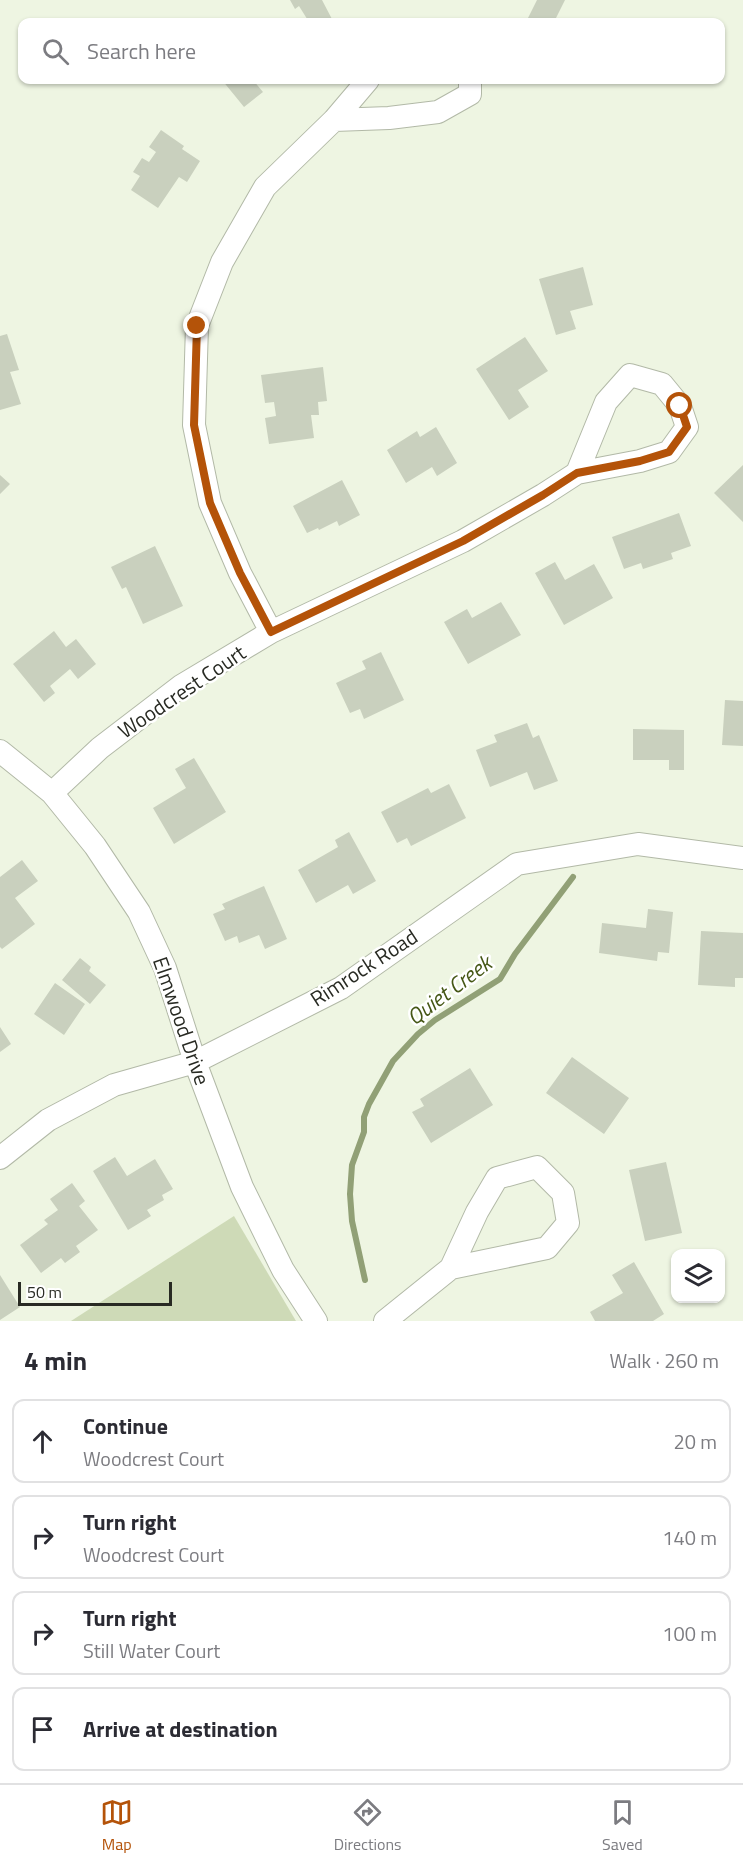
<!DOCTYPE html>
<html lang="en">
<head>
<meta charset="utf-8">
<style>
  body { margin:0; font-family:"Titillium Web",sans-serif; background:#f7f7f7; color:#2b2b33 }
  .controls { position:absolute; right:18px; bottom:18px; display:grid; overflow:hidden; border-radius:12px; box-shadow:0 2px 4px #0004 }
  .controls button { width:54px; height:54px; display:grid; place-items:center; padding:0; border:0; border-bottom:2px solid #e1e1e2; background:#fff; color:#2b2b33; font:30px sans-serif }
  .scale { position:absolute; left:18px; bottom:15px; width:154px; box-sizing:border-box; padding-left:6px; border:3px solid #282a23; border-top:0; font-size:16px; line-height:21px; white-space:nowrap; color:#282a23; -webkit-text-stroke:4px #fff; paint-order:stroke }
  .stop { position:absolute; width:18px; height:18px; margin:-14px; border:4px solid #b45309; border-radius:50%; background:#fff }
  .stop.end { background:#b45309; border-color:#fff; box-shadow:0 2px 6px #0008 }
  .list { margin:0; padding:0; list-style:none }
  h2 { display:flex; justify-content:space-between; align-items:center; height:78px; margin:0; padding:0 24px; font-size:26px }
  h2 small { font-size:20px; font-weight:400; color:#7c7c81 }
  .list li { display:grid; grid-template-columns:39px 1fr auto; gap:18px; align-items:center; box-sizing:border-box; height:84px; margin:0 12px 12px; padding:0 12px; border:2px solid #e1e1e2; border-radius:12px }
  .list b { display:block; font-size:22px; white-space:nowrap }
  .list p { margin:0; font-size:20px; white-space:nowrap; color:#7c7c81 }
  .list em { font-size:20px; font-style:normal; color:#7c7c81 }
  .icon { flex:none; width:33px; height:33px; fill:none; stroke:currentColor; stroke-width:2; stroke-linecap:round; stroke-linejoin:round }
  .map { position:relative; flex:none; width:743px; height:1321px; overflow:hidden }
  .search { position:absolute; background:#fff; box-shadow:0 2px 4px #0004; left:18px; right:18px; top:18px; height:66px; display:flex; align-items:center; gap:15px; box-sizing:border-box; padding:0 21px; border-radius:12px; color:#7c7c81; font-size:22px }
  .sheet { height:462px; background:#fff }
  nav { display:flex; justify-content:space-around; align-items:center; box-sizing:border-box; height:84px; border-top:2px solid #e1e1e2; background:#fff; font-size:16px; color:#7c7c81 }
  nav a { display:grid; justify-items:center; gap:3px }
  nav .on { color:#b45309 }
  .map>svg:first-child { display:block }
  .green { fill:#cedab7 }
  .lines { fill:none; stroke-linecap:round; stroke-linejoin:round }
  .stream { stroke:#91a076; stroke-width:6 }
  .building { fill:#c9d0be }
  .street-casing { stroke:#b2b9a7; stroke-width:24 }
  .street { stroke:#fff; stroke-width:22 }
  .route { stroke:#b45309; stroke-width:8 }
  .labels { text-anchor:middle; stroke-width:5; stroke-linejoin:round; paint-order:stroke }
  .street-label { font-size:21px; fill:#282a23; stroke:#fff }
  .water-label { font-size:22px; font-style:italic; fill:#455715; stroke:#fff }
</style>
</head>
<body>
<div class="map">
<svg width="743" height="1321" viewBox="0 0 743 1321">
  <rect width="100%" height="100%" fill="#eef5e2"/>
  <path class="green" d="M 234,1216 L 296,1321 L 71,1321 Z"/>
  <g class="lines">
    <path class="stream" d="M 365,1280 L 352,1221 L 350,1194 L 352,1165 L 364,1132 L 364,1117 L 369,1104 L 393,1061 L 418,1034 L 435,1020 L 500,979 L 515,954 L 573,877"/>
  </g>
  <path class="building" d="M 290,0 L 322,0 L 333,21 L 309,22 L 299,6 L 295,9 Z
    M 537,0 L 565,0 L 554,22 L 536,22 L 528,18 Z
    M 222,80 L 253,80 L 263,92 L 244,107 Z
    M 161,130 L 184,146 L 182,149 L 200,161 L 187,182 L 179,177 L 158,208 L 131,190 L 140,176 L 133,172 L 142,158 L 149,162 L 156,152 L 149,147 Z
    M 583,267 L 593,305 L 570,311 L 576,329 L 556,335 L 539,279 Z
    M 7,334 L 19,370 L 10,372 L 21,404 L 0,410 L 0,336 Z
    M 525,337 L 548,371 L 518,390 L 529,407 L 509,420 L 476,369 Z
    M 323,367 L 327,401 L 318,402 L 319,415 L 311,415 L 314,438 L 269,444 L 265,418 L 276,416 L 274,402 L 265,403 L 261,375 Z
    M 436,427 L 457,463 L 437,476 L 432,467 L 406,483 L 387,450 L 417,431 L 420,437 Z
    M 743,465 L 743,522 L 714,493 Z
    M 0,475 L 10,484 L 0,494 Z
    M 342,480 L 360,515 L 339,526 L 337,521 L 319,530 L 318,528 L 307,533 L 293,506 Z
    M 679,513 L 691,546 L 671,553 L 673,559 L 643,569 L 641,563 L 624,569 L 612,537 Z
    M 155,546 L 183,606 L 143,624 L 126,587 L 122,589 L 111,567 Z
    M 555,562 L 565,580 L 594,564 L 613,598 L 564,625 L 535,573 Z
    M 501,602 L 521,635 L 468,664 L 444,622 L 467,609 L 472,618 Z
    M 54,631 L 66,647 L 76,639 L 96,664 L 78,679 L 70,669 L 50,686 L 55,693 L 44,702 L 13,664 Z
    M 381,652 L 404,700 L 364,719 L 360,709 L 350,713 L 336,683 L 366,669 L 362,661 Z
    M 725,700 L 743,701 L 743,746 L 722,745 Z
    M 527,723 L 533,738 L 539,735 L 558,781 L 534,790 L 527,772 L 490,787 L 476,750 L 497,742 L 494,735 Z
    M 633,729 L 684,730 L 684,770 L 669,770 L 669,760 L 633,760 Z
    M 194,758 L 226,812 L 174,844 L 153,808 L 186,788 L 175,769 Z
    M 449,784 L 466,818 L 411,846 L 407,838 L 397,843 L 381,812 L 428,788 L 431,793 Z
    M 349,832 L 376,881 L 353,894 L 348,885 L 316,903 L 298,870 L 338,847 L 335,840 Z
    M 22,860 L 38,881 L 15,898 L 35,924 L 2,949 L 0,947 L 0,877 Z
    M 264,886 L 287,939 L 265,949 L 259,935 L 239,943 L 237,936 L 225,941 L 213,914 L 225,909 L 222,904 Z
    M 648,909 L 673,912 L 669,953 L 658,952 L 657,961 L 599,953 L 602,923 L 646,928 Z
    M 701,931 L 743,933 L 743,978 L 735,978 L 735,987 L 698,985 Z
    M 80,958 L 91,967 L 89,971 L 106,985 L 90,1004 L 62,980 Z
    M 55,983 L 85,1004 L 64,1035 L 34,1014 Z
    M 0,1027 L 11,1044 L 0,1052 Z
    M 572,1057 L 629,1098 L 604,1134 L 546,1093 Z
    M 470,1068 L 493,1105 L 431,1143 L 412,1112 L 424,1106 L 420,1099 Z
    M 115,1157 L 127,1176 L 155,1159 L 173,1189 L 162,1195 L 164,1200 L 147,1210 L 151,1216 L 128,1230 L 93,1171 Z
    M 666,1162 L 682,1233 L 645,1241 L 629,1170 Z
    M 72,1183 L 85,1201 L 79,1206 L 98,1230 L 76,1246 L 80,1252 L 65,1263 L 61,1258 L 41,1273 L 20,1245 L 48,1224 L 44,1220 L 58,1210 L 50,1199 Z
    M 634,1262 L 664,1314 L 653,1321 L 595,1321 L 590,1312 L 623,1293 L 612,1275 Z
    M 0,1275 L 20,1307 L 0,1320 Z"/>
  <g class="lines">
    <defs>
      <path id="street" d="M 334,120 L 389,118 L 438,112 L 470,94 L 470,80
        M 271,632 L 240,573 L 210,503 L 194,425 L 197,326 L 222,262 L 265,187 L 334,120 L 368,80
        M 0,751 L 52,793 L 95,846 L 139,912 L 165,968 L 195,1062 L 242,1187 L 283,1270 L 316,1321
        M 52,793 L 100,748 L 181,686 L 271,632 L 463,541 L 543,495 L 577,473 L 640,461 L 669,452 L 687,427 L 680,406 L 662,384 L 630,375 L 606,402 L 577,473
        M 0,1158 L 48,1120 L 114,1085 L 195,1062 L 341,988 L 517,864 L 638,844 L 743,858
        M 385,1321 L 451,1268 L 477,1212 L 497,1178 L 537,1167 L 563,1193 L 568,1223 L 547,1248 L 451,1268"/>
    </defs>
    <use href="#street" class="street-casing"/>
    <use href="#street" class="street"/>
  </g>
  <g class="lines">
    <path class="route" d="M 197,326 L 194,425 L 210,503 L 240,573 L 271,632 L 463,541 L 543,495 L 577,473 L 640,461 L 669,452 L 687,427 L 680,406"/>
  </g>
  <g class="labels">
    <g class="street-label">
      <text transform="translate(182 692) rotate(-34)" y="7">Woodcrest Court</text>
      <text transform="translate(364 968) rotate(-33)" y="7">Rimrock Road</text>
      <text transform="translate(181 1021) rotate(71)" y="7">Elmwood Drive</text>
    </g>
    <g class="water-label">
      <text transform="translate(449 990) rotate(-37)" y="8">Quiet Creek</text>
    </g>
  </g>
</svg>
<div class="controls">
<button><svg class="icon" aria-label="layers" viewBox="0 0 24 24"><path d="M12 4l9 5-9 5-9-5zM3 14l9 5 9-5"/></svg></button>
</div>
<div class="scale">50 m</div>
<div class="stop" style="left:680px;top:406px"></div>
<div class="stop end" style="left:197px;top:326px"></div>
<div class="search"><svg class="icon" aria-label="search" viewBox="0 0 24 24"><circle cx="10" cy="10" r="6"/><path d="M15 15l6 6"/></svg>Search here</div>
</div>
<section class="sheet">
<h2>4 min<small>Walk · 260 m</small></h2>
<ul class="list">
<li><svg class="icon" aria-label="ahead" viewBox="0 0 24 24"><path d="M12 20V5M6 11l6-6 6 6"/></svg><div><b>Continue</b><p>Woodcrest Court</p></div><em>20 m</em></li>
<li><svg class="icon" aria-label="right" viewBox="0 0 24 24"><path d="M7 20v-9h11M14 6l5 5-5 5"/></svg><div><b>Turn right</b><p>Woodcrest Court</p></div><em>140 m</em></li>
<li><svg class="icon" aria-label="right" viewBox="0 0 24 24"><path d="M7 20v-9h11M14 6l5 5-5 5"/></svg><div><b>Turn right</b><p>Still Water Court</p></div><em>100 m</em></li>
<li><svg class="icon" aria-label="arrive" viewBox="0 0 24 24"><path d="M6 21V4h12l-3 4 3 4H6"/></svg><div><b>Arrive at destination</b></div></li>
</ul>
</section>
<nav>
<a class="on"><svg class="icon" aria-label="map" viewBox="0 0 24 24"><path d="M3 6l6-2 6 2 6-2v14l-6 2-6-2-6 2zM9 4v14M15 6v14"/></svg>Map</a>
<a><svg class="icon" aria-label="directions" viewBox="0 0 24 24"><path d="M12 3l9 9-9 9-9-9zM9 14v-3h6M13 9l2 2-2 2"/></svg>Directions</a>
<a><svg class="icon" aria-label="saved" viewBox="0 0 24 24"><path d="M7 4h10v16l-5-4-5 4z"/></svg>Saved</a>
</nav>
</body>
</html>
